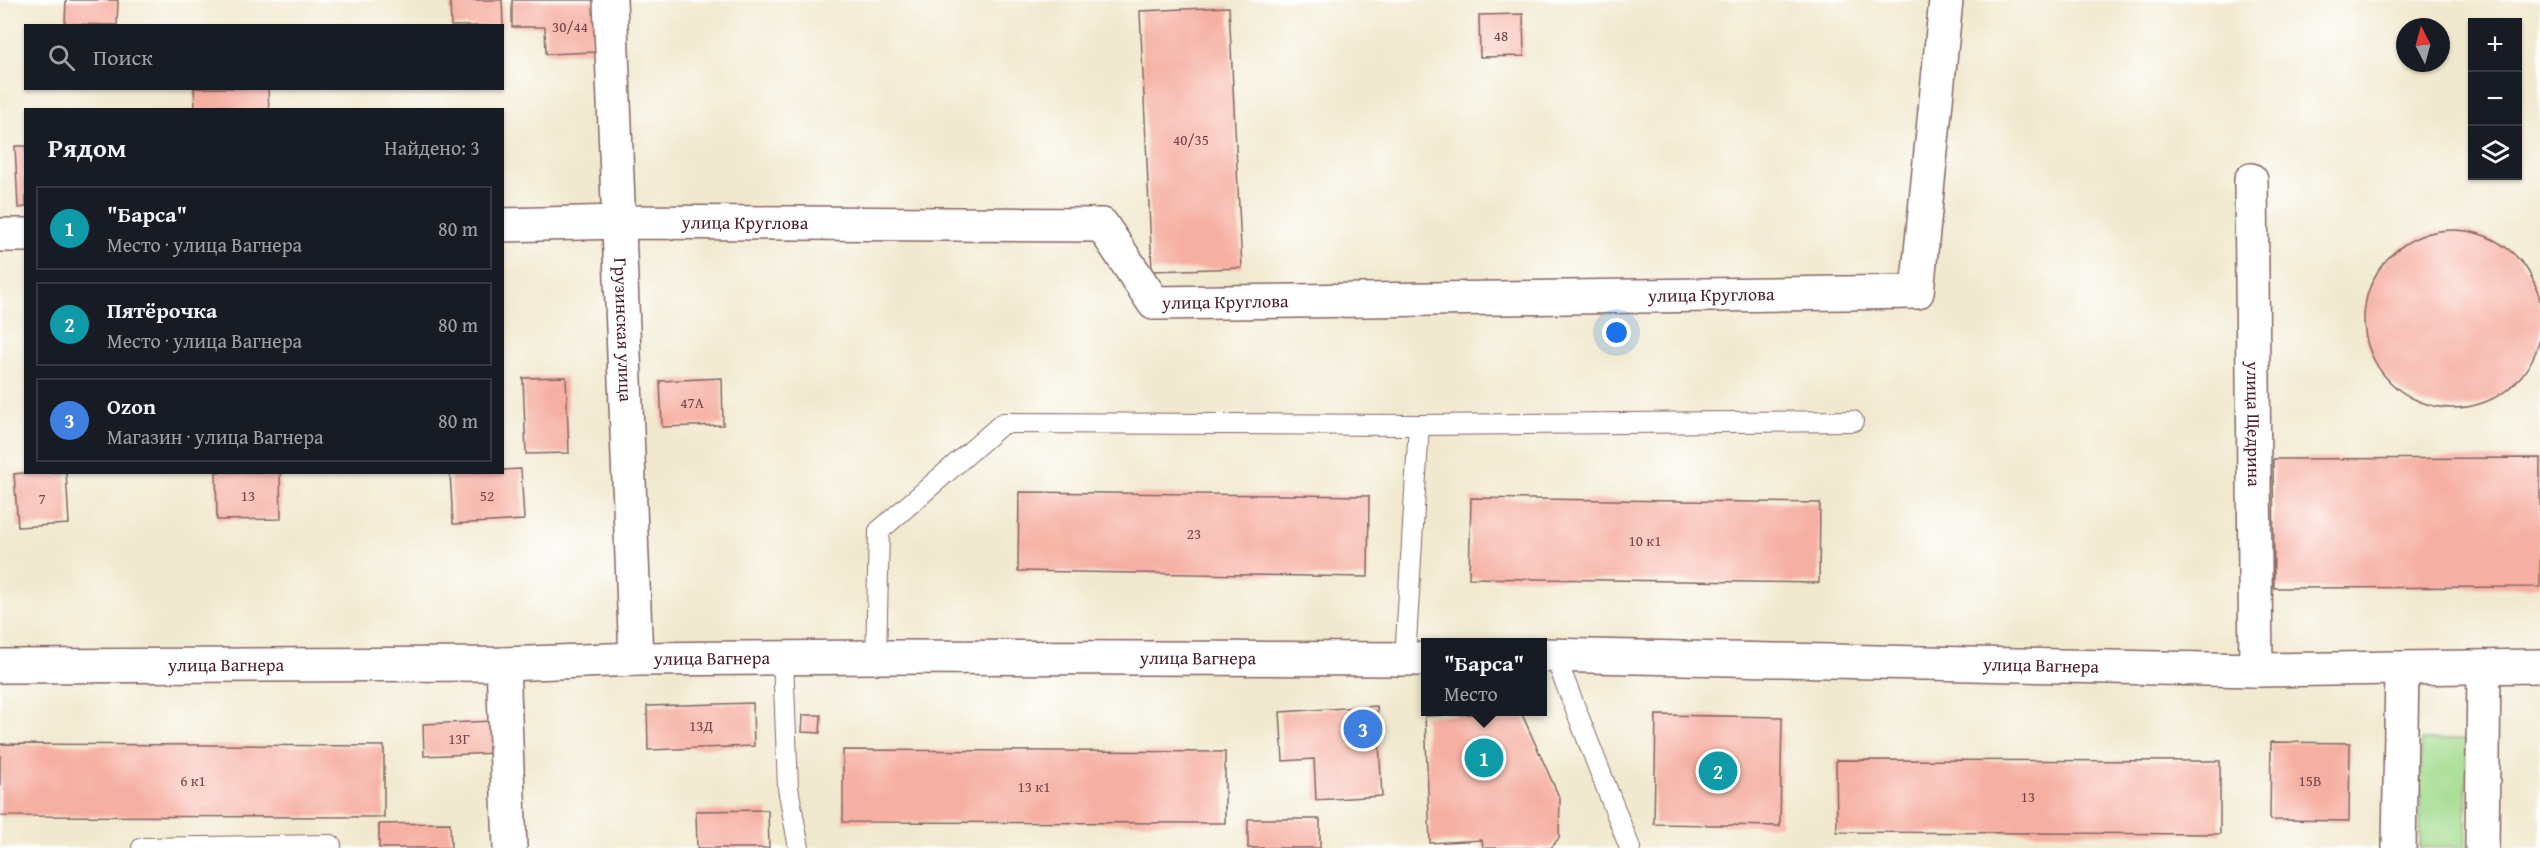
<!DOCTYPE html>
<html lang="ru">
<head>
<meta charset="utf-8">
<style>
  body { margin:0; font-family:"Gentium Book Plus",serif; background:#242831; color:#f1f3f6 }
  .controls { position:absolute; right:18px; top:18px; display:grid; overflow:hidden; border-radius:0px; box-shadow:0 2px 4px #0004 }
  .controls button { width:54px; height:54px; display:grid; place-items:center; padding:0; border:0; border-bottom:2px solid #363941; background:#171b24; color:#f1f3f6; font:30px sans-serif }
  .compass { position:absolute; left:2396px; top:18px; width:54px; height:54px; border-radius:50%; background:#171b24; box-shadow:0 2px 4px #0004; rotate:354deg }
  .you { position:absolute; left:1617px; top:333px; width:21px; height:21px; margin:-15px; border:4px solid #fff; border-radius:50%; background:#1a73e8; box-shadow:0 0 0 9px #1a73e833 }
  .badge { display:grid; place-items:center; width:39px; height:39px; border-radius:50%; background:#0b8043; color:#fff; font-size:20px; font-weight:700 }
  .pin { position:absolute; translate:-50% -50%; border:3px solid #fff; box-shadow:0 2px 6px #0006 }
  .popup { position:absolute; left:1421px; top:638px; width:126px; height:78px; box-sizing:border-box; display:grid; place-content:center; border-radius:0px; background:#171b24; filter:drop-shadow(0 2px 4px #0005); font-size:20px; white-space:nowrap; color:#9ea1a6 }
  .popup b { font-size:22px; color:#f1f3f6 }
  .popup::after { content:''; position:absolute; left:50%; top:100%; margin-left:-12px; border:12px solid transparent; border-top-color:#171b24 }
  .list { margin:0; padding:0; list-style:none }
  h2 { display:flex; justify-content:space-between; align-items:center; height:78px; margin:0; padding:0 24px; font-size:26px }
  h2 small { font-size:20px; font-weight:400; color:#9ea1a6 }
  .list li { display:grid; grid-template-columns:39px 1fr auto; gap:18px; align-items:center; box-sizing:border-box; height:84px; margin:0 12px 12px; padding:0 12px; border:2px solid #363941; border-radius:0px }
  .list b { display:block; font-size:22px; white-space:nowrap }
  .list p { margin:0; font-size:20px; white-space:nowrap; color:#9ea1a6 }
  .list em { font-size:20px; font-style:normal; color:#9ea1a6 }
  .icon { flex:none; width:33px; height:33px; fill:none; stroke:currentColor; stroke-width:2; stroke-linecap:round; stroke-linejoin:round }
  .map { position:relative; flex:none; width:2540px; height:848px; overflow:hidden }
  .search { position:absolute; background:#171b24; box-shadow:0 2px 4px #0004; left:24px; top:24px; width:480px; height:66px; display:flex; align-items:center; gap:15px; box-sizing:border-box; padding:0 21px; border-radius:0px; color:#9ea1a6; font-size:22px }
  .panel { position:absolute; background:#171b24; box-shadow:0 2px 4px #0004; left:24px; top:108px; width:480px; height:366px; border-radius:0px }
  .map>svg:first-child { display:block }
  .green { fill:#a3db8d; stroke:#767d5c; stroke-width:1.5 }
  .building { fill:#f6b0a3 }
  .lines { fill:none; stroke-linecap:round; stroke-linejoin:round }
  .lane-casing { stroke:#846664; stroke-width:22 }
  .street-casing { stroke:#846664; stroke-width:36 }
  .lane { stroke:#fff; stroke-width:20 }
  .street { stroke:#fff; stroke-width:33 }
  .labels { text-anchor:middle; stroke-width:5; stroke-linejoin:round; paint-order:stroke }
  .number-label { font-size:15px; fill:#754349 }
  .street-label { font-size:18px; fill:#4a1f2b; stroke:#fff }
</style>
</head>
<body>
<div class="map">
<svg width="2540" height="848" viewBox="0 0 2540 848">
  <rect width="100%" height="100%" fill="#fff"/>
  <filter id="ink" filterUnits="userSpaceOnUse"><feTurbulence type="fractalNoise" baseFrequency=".0167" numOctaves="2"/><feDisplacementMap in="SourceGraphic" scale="12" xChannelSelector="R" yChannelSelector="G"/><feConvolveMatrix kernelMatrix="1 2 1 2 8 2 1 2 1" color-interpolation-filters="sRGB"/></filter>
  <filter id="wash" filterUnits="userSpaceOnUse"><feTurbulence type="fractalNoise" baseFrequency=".008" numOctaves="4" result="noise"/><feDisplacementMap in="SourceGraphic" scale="24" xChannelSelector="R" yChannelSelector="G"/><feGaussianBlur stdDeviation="1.35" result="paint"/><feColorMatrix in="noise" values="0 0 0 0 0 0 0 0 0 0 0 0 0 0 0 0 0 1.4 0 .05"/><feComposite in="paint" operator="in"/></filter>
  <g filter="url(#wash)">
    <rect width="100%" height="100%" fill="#f1e9cf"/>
    <path class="green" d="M 2467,739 L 2466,848 L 2420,848 L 2421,740 Z"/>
    <g id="blocks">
      <path class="building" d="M 66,0 L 118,0 L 117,25 L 65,24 Z
        M 450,0 L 502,0 L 503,26 L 451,26 Z
        M 512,0 L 595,0 L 596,52 L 546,54 L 545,27 L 512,27 Z
        M 1229,7 L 1242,268 L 1152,271 L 1140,11 Z
        M 1523,14 L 1524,56 L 1480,57 L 1479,15 Z
        M 194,88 L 268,88 L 269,110 L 195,110 Z
        M 15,146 L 26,146 L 26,207 L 18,208 Z
        M2364 319a89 89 0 1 1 178 0a89 89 0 1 1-178 0Z
        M 566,377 L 569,453 L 526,454 L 523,378 Z
        M 722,378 L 723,425 L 662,427 L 660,381 Z
        M 2540,458 L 2540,587 L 2274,588 L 2273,459 Z
        M 521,469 L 524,520 L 453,524 L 450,472 L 502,472 L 502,470 Z
        M 32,472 L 66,472 L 69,524 L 18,527 L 14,474 Z
        M 216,472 L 280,472 L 281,519 L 217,520 Z
        M 1019,492 L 1369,496 L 1368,577 L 1018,571 Z
        M 1471,498 L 1820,503 L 1819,583 L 1469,578 Z
        M 753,703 L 754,746 L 648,750 L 647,706 Z
        M 1377,706 L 1382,796 L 1316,800 L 1314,759 L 1283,761 L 1280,712 Z
        M 1521,712 L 1560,799 L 1559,838 L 1551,848 L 1483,848 L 1482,840 L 1430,843 L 1425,716 Z
        M 803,715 L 821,715 L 820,733 L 802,732 Z
        M 1656,715 L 1782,717 L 1780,826 L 1654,824 Z
        M 494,721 L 496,753 L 424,756 L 423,724 Z
        M 2271,742 L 2350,743 L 2349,821 L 2270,820 Z
        M 0,744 L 384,746 L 384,817 L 0,816 Z
        M 843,750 L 1225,752 L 1225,823 L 843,822 Z
        M 1836,760 L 2220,761 L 2220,834 L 1837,832 Z
        M 768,810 L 769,848 L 697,848 L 696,811 Z
        M 1248,819 L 1320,819 L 1320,848 L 1248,848 Z
        M 450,823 L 451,848 L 379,848 L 379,824 Z"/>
    </g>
  </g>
  <g filter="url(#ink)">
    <use href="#blocks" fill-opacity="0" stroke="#846664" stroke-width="1.5"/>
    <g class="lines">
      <defs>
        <path id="lane" d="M 1554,654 L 1630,848
          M 876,657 L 879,531 L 1003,423 L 1419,425
          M 783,658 L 788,788 L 799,848
          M 1405,659 L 1419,425 L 1853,421
          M 142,848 L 331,845 L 331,848"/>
        <g id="street">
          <path id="s1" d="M 610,0 L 636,659"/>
          <path id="s2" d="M 2251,180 L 2256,670"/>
          <path id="s3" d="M 502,225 L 620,222 L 1102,225 L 1154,303 L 1917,292 L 1946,0"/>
          <path d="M 0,235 L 26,235"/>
          <path id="s4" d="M 1543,655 L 2256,670 L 2540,666"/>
          <path d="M 503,664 L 510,848"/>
          <path id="s5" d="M 0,666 L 503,664 L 636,659 L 876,657 L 1426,659"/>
          <path d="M 2399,848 L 2402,669"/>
          <path d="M 2482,848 L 2484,667"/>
        </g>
      </defs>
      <use href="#lane" class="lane-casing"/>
      <use href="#street" class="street-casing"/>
      <use href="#lane" class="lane"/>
      <use href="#street" class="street"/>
    </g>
  </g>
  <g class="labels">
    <g class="number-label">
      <text x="570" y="32">30/44</text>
      <text x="1501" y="41">48</text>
      <text x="1191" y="145">40/35</text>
      <text x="692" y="408">47А</text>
      <text x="248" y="501">13</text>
      <text x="487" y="501">52</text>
      <text x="42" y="504">7</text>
      <text x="1194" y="539">23</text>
      <text x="1645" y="546">10 к1</text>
      <text x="701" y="731">13Д</text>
      <text x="459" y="744">13Г</text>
      <text x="193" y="786">6 к1</text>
      <text x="2310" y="786">15В</text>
      <text x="1034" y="792">13 к1</text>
      <text x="2028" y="802">13</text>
    </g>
    <g class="street-label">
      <text dy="6" stroke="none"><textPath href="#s3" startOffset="243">улица Круглова</textPath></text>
      <text dy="6" stroke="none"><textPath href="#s3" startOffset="1251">улица Круглова</textPath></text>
      <text dy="6" stroke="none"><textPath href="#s3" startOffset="765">улица Круглова</textPath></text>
      <text dy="6" stroke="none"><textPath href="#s1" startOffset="330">Грузинская улица</textPath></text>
      <text dy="6" stroke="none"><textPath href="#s2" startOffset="244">улица Щедрина</textPath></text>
      <text dy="6" stroke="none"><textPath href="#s5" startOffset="1198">улица Вагнера</textPath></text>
      <text dy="6" stroke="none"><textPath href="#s5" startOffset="712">улица Вагнера</textPath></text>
      <text dy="6" stroke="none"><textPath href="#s5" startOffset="226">улица Вагнера</textPath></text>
      <text dy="6" stroke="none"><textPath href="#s4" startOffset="498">улица Вагнера</textPath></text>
    </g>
  </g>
</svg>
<div class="controls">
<button>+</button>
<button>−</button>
<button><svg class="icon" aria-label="layers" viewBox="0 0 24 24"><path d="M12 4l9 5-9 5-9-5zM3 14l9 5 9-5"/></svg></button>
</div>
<svg class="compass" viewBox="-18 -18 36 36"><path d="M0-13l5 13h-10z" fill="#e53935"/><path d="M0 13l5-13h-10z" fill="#9ea1a6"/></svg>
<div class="you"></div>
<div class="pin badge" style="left:1484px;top:758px;background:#0f9aa8">1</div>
<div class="popup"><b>&quot;Барса&quot;</b>Место</div>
<div class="pin badge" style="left:1718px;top:771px;background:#0f9aa8">2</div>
<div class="pin badge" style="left:1363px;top:729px;background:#3f7fe0">3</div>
<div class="search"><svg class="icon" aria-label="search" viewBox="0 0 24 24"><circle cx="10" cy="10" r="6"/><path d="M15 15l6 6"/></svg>Поиск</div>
<section class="panel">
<h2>Рядом<small>Найдено: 3</small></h2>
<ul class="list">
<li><span class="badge" style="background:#0f9aa8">1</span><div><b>&quot;Барса&quot;</b><p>Место · улица Вагнера</p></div><em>80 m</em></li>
<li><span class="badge" style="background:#0f9aa8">2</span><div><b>Пятёрочка</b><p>Место · улица Вагнера</p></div><em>80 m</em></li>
<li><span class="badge" style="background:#3f7fe0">3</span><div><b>Ozon</b><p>Магазин · улица Вагнера</p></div><em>80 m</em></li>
</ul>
</section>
</div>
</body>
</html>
